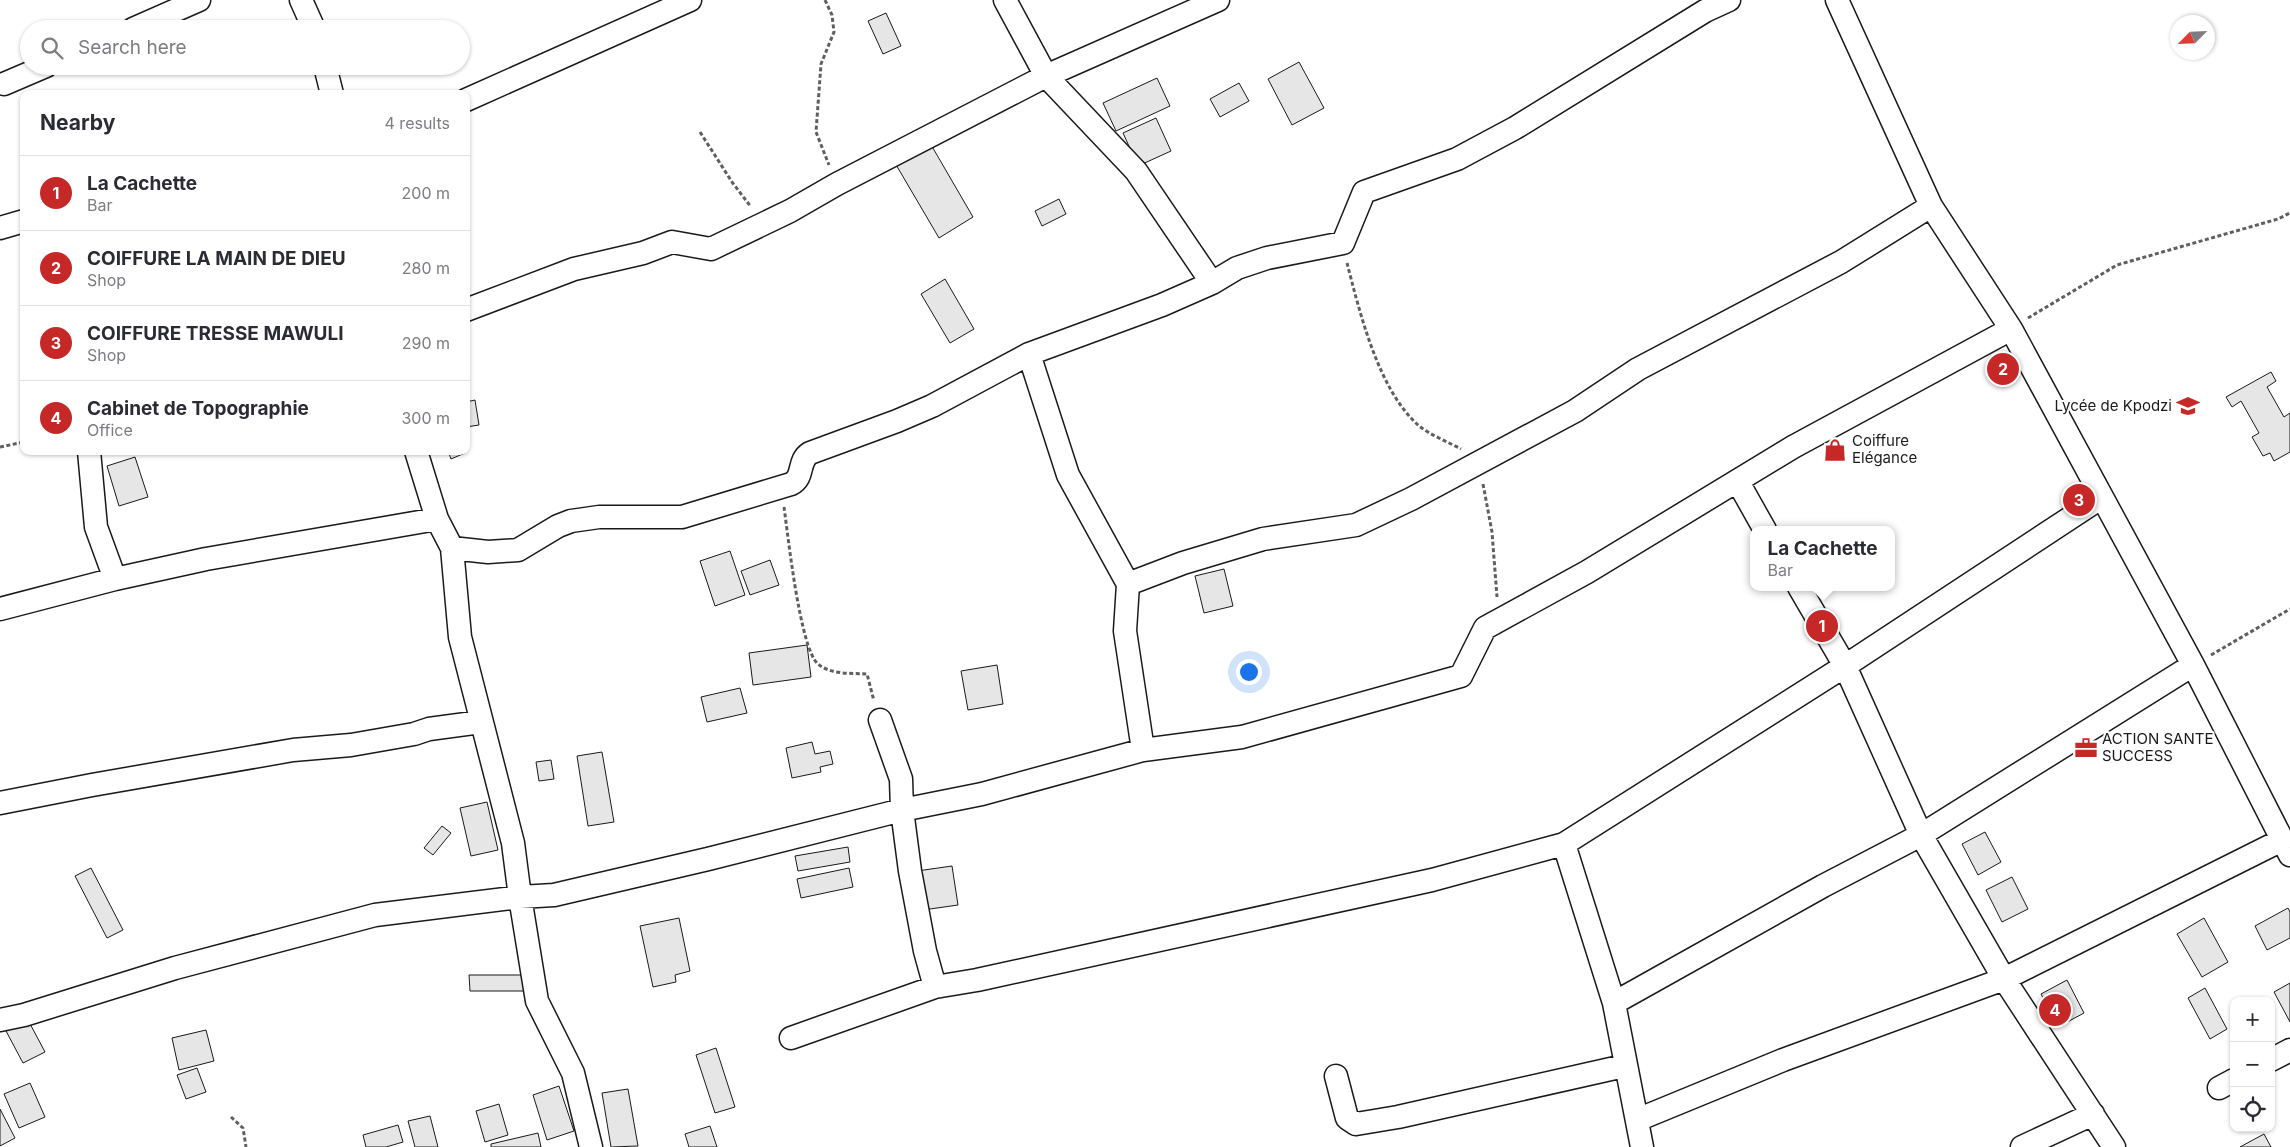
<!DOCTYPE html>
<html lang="en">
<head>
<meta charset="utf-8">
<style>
  body { margin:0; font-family:Inter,sans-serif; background:#f2f2f3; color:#2b2b33 }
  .controls { position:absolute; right:15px; bottom:15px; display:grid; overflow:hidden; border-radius:10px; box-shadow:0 1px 4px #0004 }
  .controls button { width:45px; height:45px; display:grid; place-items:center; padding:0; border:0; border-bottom:1px solid #e1e1e2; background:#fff; color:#2b2b33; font:25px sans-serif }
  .compass { position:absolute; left:2170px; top:15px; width:45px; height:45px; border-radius:50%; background:#fff; box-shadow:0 1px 4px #0004; rotate:246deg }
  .you { position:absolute; left:1248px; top:671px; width:18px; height:18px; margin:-12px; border:4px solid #fff; border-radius:50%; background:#1a73e8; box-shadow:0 0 0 8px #1a73e833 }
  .badge { display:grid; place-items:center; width:32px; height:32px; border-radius:50%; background:#c62828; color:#fff; font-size:16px; font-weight:700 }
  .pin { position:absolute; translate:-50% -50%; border:2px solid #fff; box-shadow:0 1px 5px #0006 }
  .popup { position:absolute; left:1750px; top:526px; width:145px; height:65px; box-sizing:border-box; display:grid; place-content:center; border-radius:10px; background:#fff; filter:drop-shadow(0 1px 4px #0005); font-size:16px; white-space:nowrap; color:#7c7c81 }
  .popup b { font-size:19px; color:#2b2b33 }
  .popup::after { content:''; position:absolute; left:50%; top:100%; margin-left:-10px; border:10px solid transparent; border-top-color:#fff }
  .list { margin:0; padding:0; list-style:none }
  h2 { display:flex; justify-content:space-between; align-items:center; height:65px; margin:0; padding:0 20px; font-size:21px }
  h2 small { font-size:16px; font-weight:400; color:#7c7c81 }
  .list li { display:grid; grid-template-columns:32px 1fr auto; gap:15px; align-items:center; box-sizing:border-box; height:75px; padding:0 20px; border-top:1px solid #e1e1e2 }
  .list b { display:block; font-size:19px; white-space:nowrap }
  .list p { margin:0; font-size:16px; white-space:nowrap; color:#7c7c81 }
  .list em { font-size:16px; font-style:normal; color:#7c7c81 }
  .icon { flex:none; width:28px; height:28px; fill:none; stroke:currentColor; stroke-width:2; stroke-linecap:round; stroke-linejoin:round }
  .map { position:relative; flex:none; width:2290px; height:1147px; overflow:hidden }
  .search { position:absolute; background:#fff; box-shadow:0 1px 4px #0004; left:20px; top:20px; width:450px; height:55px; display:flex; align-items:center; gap:12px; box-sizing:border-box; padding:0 18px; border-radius:28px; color:#7c7c81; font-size:19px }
  .panel { position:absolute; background:#fff; box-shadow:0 1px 4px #0004; left:20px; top:90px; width:450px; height:365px; border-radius:10px }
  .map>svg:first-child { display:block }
  .building { fill:#e6e6e6; stroke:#1a1a1a }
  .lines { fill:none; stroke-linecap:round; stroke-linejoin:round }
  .minor-casing { stroke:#1a1a1a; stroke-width:25 }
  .path { stroke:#5f5f5f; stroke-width:3; stroke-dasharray:4 2.5; stroke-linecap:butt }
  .minor { stroke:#fff; stroke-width:22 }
  .labels { text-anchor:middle; stroke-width:4; stroke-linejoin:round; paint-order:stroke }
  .poi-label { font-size:15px; fill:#1a1a1a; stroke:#fff; text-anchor:start }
</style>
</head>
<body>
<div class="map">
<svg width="2290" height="1147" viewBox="0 0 2290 1147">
  <rect width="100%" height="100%" fill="#fff"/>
  <path class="building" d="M 886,13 L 901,46 L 883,54 L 868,21 Z
    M 1299,62 L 1324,108 L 1292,125 L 1268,79 Z
    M 1157,78 L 1170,106 L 1116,131 L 1103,103 Z
    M 1239,83 L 1249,101 L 1220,117 L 1210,99 Z
    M 1156,118 L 1171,151 L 1138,166 L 1123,133 Z
    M 930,143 L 973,217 L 939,238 L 895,163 Z
    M 1059,199 L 1066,214 L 1042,226 L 1035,211 Z
    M 945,279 L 974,329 L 950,343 L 921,294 Z
    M 2271,372 L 2276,381 L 2267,387 L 2284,417 L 2290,413 L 2290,452 L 2274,461 L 2270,453 L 2263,456 L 2252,437 L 2259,433 L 2241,401 L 2232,407 L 2226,397 Z
    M 475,400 L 479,425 L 466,427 L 466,402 Z
    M 448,451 L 464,451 L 465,453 L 451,459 Z
    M 135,457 L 148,497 L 119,506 L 107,466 Z
    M 730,551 L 745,595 L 715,606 L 700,561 Z
    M 770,560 L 779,585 L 750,595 L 741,571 Z
    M 1224,569 L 1233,606 L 1204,613 L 1195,576 Z
    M 807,645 L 811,677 L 753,685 L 749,653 Z
    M 997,665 L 1003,704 L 968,710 L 961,671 Z
    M 740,688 L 747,713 L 707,722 L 701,697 Z
    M 812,742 L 815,754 L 830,751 L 833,764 L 820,767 L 821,772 L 792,778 L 786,748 Z
    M 602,752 L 614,822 L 588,826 L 577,756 Z
    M 551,760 L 554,779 L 539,781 L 536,762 Z
    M 487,802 L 498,850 L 471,856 L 460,808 Z
    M 442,826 L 451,833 L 433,855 L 424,848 Z
    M 1985,832 L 2001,862 L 1978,875 L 1962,844 Z
    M 848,847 L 850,862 L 798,871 L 795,856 Z
    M 952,866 L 958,905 L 923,910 L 917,871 Z
    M 91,868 L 123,930 L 107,938 L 75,876 Z
    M 849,868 L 853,887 L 801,898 L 797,879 Z
    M 2012,877 L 2028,909 L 2002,922 L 1986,890 Z
    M 2288,908 L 2290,912 L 2290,938 L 2267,950 L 2255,926 Z
    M 679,918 L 690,971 L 675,975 L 676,982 L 653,987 L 640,926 Z
    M 2204,918 L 2228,962 L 2202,977 L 2177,934 Z
    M 469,975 L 524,975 L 524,991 L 470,991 Z
    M 2067,980 L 2084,1013 L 2058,1027 L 2041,994 Z
    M 2290,983 L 2290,1022 L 2274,992 Z
    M 2205,988 L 2227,1029 L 2210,1039 L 2188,998 Z
    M 28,1020 L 45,1052 L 23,1063 L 6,1031 Z
    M 206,1030 L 214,1061 L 179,1070 L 172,1038 Z
    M 716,1048 L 735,1107 L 715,1113 L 696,1055 Z
    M 197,1068 L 206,1092 L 186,1099 L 177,1075 Z
    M 30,1083 L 45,1117 L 19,1128 L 4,1094 Z
    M 559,1086 L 574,1131 L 547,1140 L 533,1095 Z
    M 628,1089 L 638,1146 L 611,1147 L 602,1093 Z
    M 499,1104 L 508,1135 L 485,1142 L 476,1111 Z
    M 0,1109 L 15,1138 L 0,1146 Z
    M 430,1116 L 438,1147 L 415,1147 L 408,1121 Z
    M 398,1125 L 403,1142 L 386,1147 L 366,1147 L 363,1135 Z
    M 710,1126 L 717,1147 L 689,1147 L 685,1134 Z
    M 538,1133 L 541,1147 L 491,1147 L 491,1144 Z
    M 2264,1134 L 2271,1147 L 2240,1147 Z"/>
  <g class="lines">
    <defs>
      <path id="minor" d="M 301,0 L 314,29
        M 1005,0 L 1046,76 L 1136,171 L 1212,283
        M 1837,0 L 1931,206 L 2011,329 L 2193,665 L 2290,855
        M 133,29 L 199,0
        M 325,66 L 332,94
        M 4,84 L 46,66
        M 466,100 L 690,0
        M 0,228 L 24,221
        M 466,310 L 574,269 L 643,253 L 672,242 L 711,249 L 790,211 L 837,184 L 1046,76 L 1218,0
        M 1029,354 L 1068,475 L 1128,584 L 1125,631 L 1143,750
        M 89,451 L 96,527 L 115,579
        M 416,451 L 437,519 L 452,548 L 460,637 L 513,843 L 520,897 L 537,1001 L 573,1073 L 591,1147
        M 1738,482 L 1765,530
        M 452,548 L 488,552 L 518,550 L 558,526 L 571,521 L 599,517 L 682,517 L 791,484 C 805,477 797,461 810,453 L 897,421 L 932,406 L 1029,354 L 1162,305 L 1212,283 L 1237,268 L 1267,258 L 1343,243 L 1364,192 L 1457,159 L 1515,128 L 1705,11 L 1729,0
        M 1128,584 L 1183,563 L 1263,539 L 1356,525 L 1411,499 L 1575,411 L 1638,369 L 1841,262 L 1931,206
        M 1799,587 L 1845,666 L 1921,835 L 2004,979 L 2114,1147
        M 0,609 L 115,579 L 206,559 L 437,519
        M 880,720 L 901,779 L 902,810 L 910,871 L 925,951 L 935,987
        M 0,803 L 92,785 L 293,750 L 351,745 L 414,734 L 429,729 L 481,722
        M 1564,844 L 1614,1003 L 1642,1147
        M 1614,1003 L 1823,886 L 1921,835 L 2193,665
        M 0,1020 L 24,1015 L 175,968 L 375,915 L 520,897 L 554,895 L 708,859 L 902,810 L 982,794 L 1143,750 L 1242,737 L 1461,676 L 1485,628 L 1587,572 L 1793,447 L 2011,329
        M 791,1038 L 935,987 L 977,980 L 1432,880 L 1564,844 L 1845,666 L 2102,497
        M 2271,1060 L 2290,1050
        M 1336,1076 L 1347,1118 L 1356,1124 L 1398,1117 L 1624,1066
        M 2219,1088 L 2234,1080
        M 1637,1120 L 1783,1060 L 2004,979 L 2282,840
        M 2022,1147 L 2093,1114"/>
    </defs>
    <use href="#minor" class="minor-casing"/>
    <path class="path" d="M 825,0 L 832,15 L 834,32 L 821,64 L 816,132 L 829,165
      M 700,132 L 732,182 L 751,207
      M 1347,263 C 1360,313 1378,389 1418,425 C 1430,435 1448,442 1461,449
      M 2028,318 L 2117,265 L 2278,219 L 2290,213
      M 0,447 L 24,442
      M 1483,484 L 1492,532 L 1497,597
      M 784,507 C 788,535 800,649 818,664 C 831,675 851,673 867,674 L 874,701
      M 2211,655 L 2290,609
      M 231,1117 L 243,1128 L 246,1147"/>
    <use href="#minor" class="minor"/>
  </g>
  <defs>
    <symbol id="school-bare" viewBox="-9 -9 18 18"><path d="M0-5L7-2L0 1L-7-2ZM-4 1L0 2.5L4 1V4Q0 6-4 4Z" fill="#c62828" stroke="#fff" stroke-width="2.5" paint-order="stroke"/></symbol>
    <symbol id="shop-bare" viewBox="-9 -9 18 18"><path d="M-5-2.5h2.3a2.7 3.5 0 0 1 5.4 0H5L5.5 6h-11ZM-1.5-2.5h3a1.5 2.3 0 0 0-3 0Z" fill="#c62828" stroke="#fff" stroke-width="2.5" paint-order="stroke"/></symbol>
    <symbol id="office-bare" viewBox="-9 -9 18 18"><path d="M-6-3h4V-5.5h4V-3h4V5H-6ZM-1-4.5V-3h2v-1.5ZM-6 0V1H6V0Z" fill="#c62828" stroke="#fff" stroke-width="2.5" paint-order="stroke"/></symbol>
  </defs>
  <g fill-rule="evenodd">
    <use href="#school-bare" x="2172" y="390" width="32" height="32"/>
    <use href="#shop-bare" x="1819" y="434" width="32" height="32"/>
    <use href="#office-bare" x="2070" y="732" width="32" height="32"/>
  </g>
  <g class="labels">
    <g class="poi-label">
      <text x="2172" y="411" text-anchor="end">Lycée de Kpodzi</text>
      <text x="1852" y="446">Coiffure<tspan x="1852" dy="17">Elégance</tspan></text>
      <text x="2102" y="744">ACTION SANTE<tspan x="2102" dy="17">SUCCESS</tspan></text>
    </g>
  </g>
</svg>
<div class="controls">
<button>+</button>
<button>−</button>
<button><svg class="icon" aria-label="locate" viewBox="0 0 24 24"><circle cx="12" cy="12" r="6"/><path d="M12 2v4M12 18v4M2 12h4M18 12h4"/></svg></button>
</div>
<svg class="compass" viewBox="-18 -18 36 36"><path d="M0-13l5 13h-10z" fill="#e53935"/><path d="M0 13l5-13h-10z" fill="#7c7c81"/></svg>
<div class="you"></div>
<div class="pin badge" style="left:1822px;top:626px">1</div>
<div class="popup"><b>La Cachette</b>Bar</div>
<div class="pin badge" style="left:2003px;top:369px">2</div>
<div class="pin badge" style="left:2079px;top:500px">3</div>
<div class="pin badge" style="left:2055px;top:1010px">4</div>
<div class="search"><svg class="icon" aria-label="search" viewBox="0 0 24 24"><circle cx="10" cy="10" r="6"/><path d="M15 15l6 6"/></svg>Search here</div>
<section class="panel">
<h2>Nearby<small>4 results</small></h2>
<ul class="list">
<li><span class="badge">1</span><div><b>La Cachette</b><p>Bar</p></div><em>200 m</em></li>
<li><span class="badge">2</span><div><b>COIFFURE LA MAIN DE DIEU</b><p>Shop</p></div><em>280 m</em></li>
<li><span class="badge">3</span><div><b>COIFFURE TRESSE MAWULI</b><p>Shop</p></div><em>290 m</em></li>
<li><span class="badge">4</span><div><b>Cabinet de Topographie</b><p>Office</p></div><em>300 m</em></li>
</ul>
</section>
</div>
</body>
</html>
